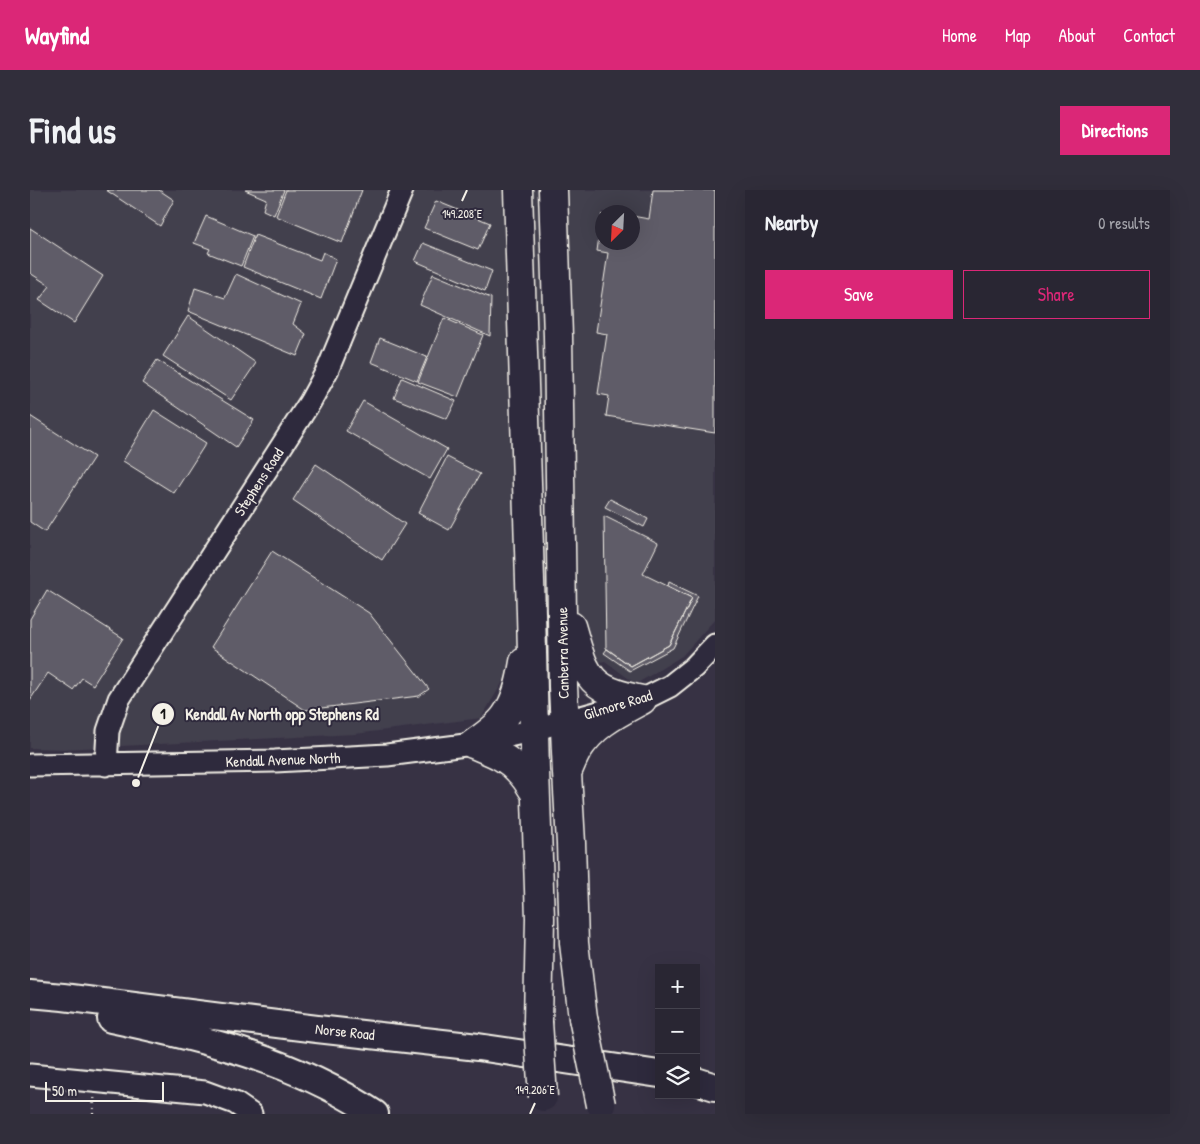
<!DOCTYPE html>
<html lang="en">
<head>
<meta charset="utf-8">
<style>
  body { margin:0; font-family:"Patrick Hand",sans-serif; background:#312e3b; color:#f1f3f6 }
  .controls { position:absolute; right:15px; bottom:15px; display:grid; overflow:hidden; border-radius:0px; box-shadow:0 5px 20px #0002 }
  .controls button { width:45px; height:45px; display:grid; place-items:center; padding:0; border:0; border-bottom:1px solid #45434e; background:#292633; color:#f1f3f6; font:25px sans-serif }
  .compass { position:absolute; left:565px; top:15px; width:45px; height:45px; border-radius:50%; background:#292633; box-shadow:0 5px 20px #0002; rotate:204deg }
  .scale { position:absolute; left:15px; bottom:12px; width:119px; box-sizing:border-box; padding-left:5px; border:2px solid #f4f1e8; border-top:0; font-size:14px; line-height:18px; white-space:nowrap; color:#f4f1e8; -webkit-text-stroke:4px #2f2a3d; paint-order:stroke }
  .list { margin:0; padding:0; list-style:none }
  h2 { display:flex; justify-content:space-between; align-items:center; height:65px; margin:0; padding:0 20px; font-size:21px }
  h2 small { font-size:16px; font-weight:400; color:#a5a5ac }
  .actions { display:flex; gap:10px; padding:15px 20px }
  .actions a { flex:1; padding:11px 0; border:1px solid #db2777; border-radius:0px; text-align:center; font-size:18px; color:#db2777 }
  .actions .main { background:#db2777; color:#fff }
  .icon { flex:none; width:28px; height:28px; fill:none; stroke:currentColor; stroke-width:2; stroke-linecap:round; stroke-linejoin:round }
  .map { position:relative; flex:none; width:685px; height:924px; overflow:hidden; border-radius:0px }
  header { display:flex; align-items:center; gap:30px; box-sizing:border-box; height:70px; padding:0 25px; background:#db2777; color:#fff }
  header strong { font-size:24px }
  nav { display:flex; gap:28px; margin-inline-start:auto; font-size:18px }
  .intro { display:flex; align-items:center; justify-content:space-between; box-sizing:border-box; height:120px; padding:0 30px }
  h1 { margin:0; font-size:35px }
  .button { padding:12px 22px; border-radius:0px; background:#db2777; color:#fff; font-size:18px; font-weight:700 }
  main { display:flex; gap:30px; padding:0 30px }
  aside { flex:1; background:#292633; border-radius:0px; box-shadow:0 5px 20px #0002 }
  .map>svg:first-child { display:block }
  .built { fill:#433f4e; fill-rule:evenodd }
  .building { fill:#5f5c67; stroke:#f4f1e8 }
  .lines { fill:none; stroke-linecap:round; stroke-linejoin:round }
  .minor-casing { stroke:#f4f1e8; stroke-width:25 }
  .major-casing { stroke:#f4f1e8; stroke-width:30 }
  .highway-casing { stroke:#f4f1e8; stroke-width:31 }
  .path { stroke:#f4f1e8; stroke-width:3; stroke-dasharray:1 4; stroke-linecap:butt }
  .minor { stroke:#2f2a3d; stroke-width:21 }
  .major { stroke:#2f2a3d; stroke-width:26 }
  .highway { stroke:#2f2a3d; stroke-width:28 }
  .highway-bridge-casing { stroke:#f4f1e8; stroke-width:31; stroke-linecap:butt }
  .highway-bridge { stroke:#2f2a3d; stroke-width:28 }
  .ticks { fill:none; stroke:#f4f1e8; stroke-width:2 }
  .labels { text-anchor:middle; stroke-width:4; stroke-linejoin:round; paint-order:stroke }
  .street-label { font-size:15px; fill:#f4f1e8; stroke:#2f2a3d }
  .ticks-label { font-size:12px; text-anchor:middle; fill:#f4f1e8; stroke:#2f2a3d; stroke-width:4; stroke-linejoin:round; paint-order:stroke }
  .leader { fill:none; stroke:#f4f1e8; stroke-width:2 }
  .callout-dot { fill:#f4f1e8; stroke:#2f2a3d; stroke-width:2 }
  .mark-label { font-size:15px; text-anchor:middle; font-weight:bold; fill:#111 }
  .callout-label { font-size:16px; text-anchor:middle; font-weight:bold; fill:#f4f1e8; stroke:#2f2a3d; stroke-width:4; stroke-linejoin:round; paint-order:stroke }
</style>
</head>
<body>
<header>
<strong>Wayfind</strong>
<nav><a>Home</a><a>Map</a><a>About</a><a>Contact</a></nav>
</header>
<div class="intro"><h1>Find us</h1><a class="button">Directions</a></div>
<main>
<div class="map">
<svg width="685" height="924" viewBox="0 0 685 924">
  <rect width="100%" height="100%" fill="#373244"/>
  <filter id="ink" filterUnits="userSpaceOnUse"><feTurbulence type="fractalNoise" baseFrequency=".02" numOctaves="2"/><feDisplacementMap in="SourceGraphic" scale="10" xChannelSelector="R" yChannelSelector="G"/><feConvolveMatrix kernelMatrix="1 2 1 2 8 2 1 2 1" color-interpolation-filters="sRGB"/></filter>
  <g filter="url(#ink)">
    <path class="built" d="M 0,0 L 685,0 L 685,429 L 652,466 L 606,494 L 575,471 L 474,490 L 451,528 L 325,544 L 33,559 L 0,558 ZM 572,22 L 602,22 L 602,52 L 572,52 Z"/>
    <path class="building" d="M 76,0 L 129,0 L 144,10 L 130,36 Z
      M 215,0 L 254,0 L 244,25 L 233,20 L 236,9 Z
      M 256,0 L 332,0 L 312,53 L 246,26 Z
      M 623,0 L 685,0 L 685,243 L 576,226 L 579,206 L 568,204 L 577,144 L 566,142 L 578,63 L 567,61 L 572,24 L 572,52 L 602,52 L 602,26 L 619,29 Z
      M 406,11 L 460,33 L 448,60 L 394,38 Z
      M 176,26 L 223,46 L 211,76 L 178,63 L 180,59 L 164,53 Z
      M 0,38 L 73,86 L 44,133 L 9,110 L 20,96 L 0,83 Z
      M 225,45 L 290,70 L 293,62 L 306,69 L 291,109 L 213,77 Z
      M 393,53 L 462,81 L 455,101 L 385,71 Z
      M 206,84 L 271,114 L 263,134 L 276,144 L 267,166 L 158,121 L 165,98 L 195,108 Z
      M 403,84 L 461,108 L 460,146 L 390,115 Z
      M 158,126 L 226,173 L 201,210 L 133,166 Z
      M 414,128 L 453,145 L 428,207 L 388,192 Z
      M 350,148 L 397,167 L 387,191 L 341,172 Z
      M 127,170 L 224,230 L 206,257 L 112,193 Z
      M 372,188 L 426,211 L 417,229 L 364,208 Z
      M 333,211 L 417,259 L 400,289 L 316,241 Z
      M 124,220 L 176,253 L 144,303 L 93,271 Z
      M 0,226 L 64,267 L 15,342 L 0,332 Z
      M 417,267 L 450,284 L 419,340 L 388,323 Z
      M 286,274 L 375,334 L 352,370 L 263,310 Z
      M 580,309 L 618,329 L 614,337 L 575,317 Z
      M 574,326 L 628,353 L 613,384 L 662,408 L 639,455 L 601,476 L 576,458 Z
      M 242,361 L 339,423 L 399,499 L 389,506 L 275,520 L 181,457 Z
      M 639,392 L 668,406 L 643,458 L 600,481 L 574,463 L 577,459 L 601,476 L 639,455 L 662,408 L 638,396 Z
      M 17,400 L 93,448 L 63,495 L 52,488 L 43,500 L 18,483 L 0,510 L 0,429 Z"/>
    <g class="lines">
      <defs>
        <path id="minor" d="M 0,575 L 245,571 L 357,565 L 443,554 L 505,540 L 535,530 L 551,527 L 612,510 L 640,496 L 664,477 L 685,455
          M 76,575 L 78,541 L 89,509 L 280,212 L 298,179 L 372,0
          M 0,885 L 175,902 L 205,913 L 221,924"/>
        <path id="major" d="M 0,804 L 33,807 L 287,839 L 448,857 L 629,884
          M 81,829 C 173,848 266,871 345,924
          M 666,891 L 685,897"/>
        <path id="highway" d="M 488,0 L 501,423 L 505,580 L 510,728 L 508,832
          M 523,0 L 528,146 L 533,496 L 537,583 L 541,653 L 544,753 L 553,828
          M 541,436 C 548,458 552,486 574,498 C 586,505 599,507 612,510
          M 443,554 C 454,546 468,537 476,525 C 487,510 491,490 494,472
          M 443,554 C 459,561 476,566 488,580 C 495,586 500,595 505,603
          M 537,583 C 540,576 543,568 547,561 C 563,535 586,524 612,510"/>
      </defs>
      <use href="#minor" class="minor-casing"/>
      <use href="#major" class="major-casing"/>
      <use href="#highway" class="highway-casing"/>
      <path class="path" d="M 63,924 L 64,908"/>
      <use href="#minor" class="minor"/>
      <use href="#major" class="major"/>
      <use href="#highway" class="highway"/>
      <defs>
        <path id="highway-bridge" d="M 553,828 L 571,915
          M 508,832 L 513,907"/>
      </defs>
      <use href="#highway-bridge" class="highway-bridge-casing"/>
      <use href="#highway-bridge" class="highway-bridge"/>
    </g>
  </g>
  <path class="ticks" d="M 432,11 L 437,0M 500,924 L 505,913"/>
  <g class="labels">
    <g class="street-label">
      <text transform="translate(229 292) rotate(-57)" y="5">Stephens Road</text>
      <text transform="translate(533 463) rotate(-91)" y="5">Canberra Avenue</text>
      <text transform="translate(588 515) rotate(-17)" y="5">Gilmore Road</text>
      <text transform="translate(253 570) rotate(-2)" y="5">Kendall Avenue North</text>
      <text transform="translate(315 842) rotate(6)" y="5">Norse Road</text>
    </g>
  </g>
  <g class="ticks-label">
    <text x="432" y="28">149.208°E</text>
    <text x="505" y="904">149.206°E</text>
  </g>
  <path class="leader" d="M106 593L133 524"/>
  <g class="callout-dot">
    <circle cx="106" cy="593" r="5"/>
    <circle cx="133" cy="524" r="12"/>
  </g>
  <g class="mark-label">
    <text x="133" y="529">1</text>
  </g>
  <g class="callout-label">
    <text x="252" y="530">Kendall Av North opp Stephens Rd</text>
  </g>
</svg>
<div class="controls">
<button>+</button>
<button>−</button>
<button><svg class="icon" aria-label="layers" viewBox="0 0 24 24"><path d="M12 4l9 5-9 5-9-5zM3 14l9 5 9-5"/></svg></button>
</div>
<svg class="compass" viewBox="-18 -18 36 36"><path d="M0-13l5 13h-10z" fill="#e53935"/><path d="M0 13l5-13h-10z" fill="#a5a5ac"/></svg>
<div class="scale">50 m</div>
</div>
<aside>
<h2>Nearby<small>0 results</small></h2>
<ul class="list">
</ul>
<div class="actions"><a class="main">Save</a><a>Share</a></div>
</aside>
</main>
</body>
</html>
